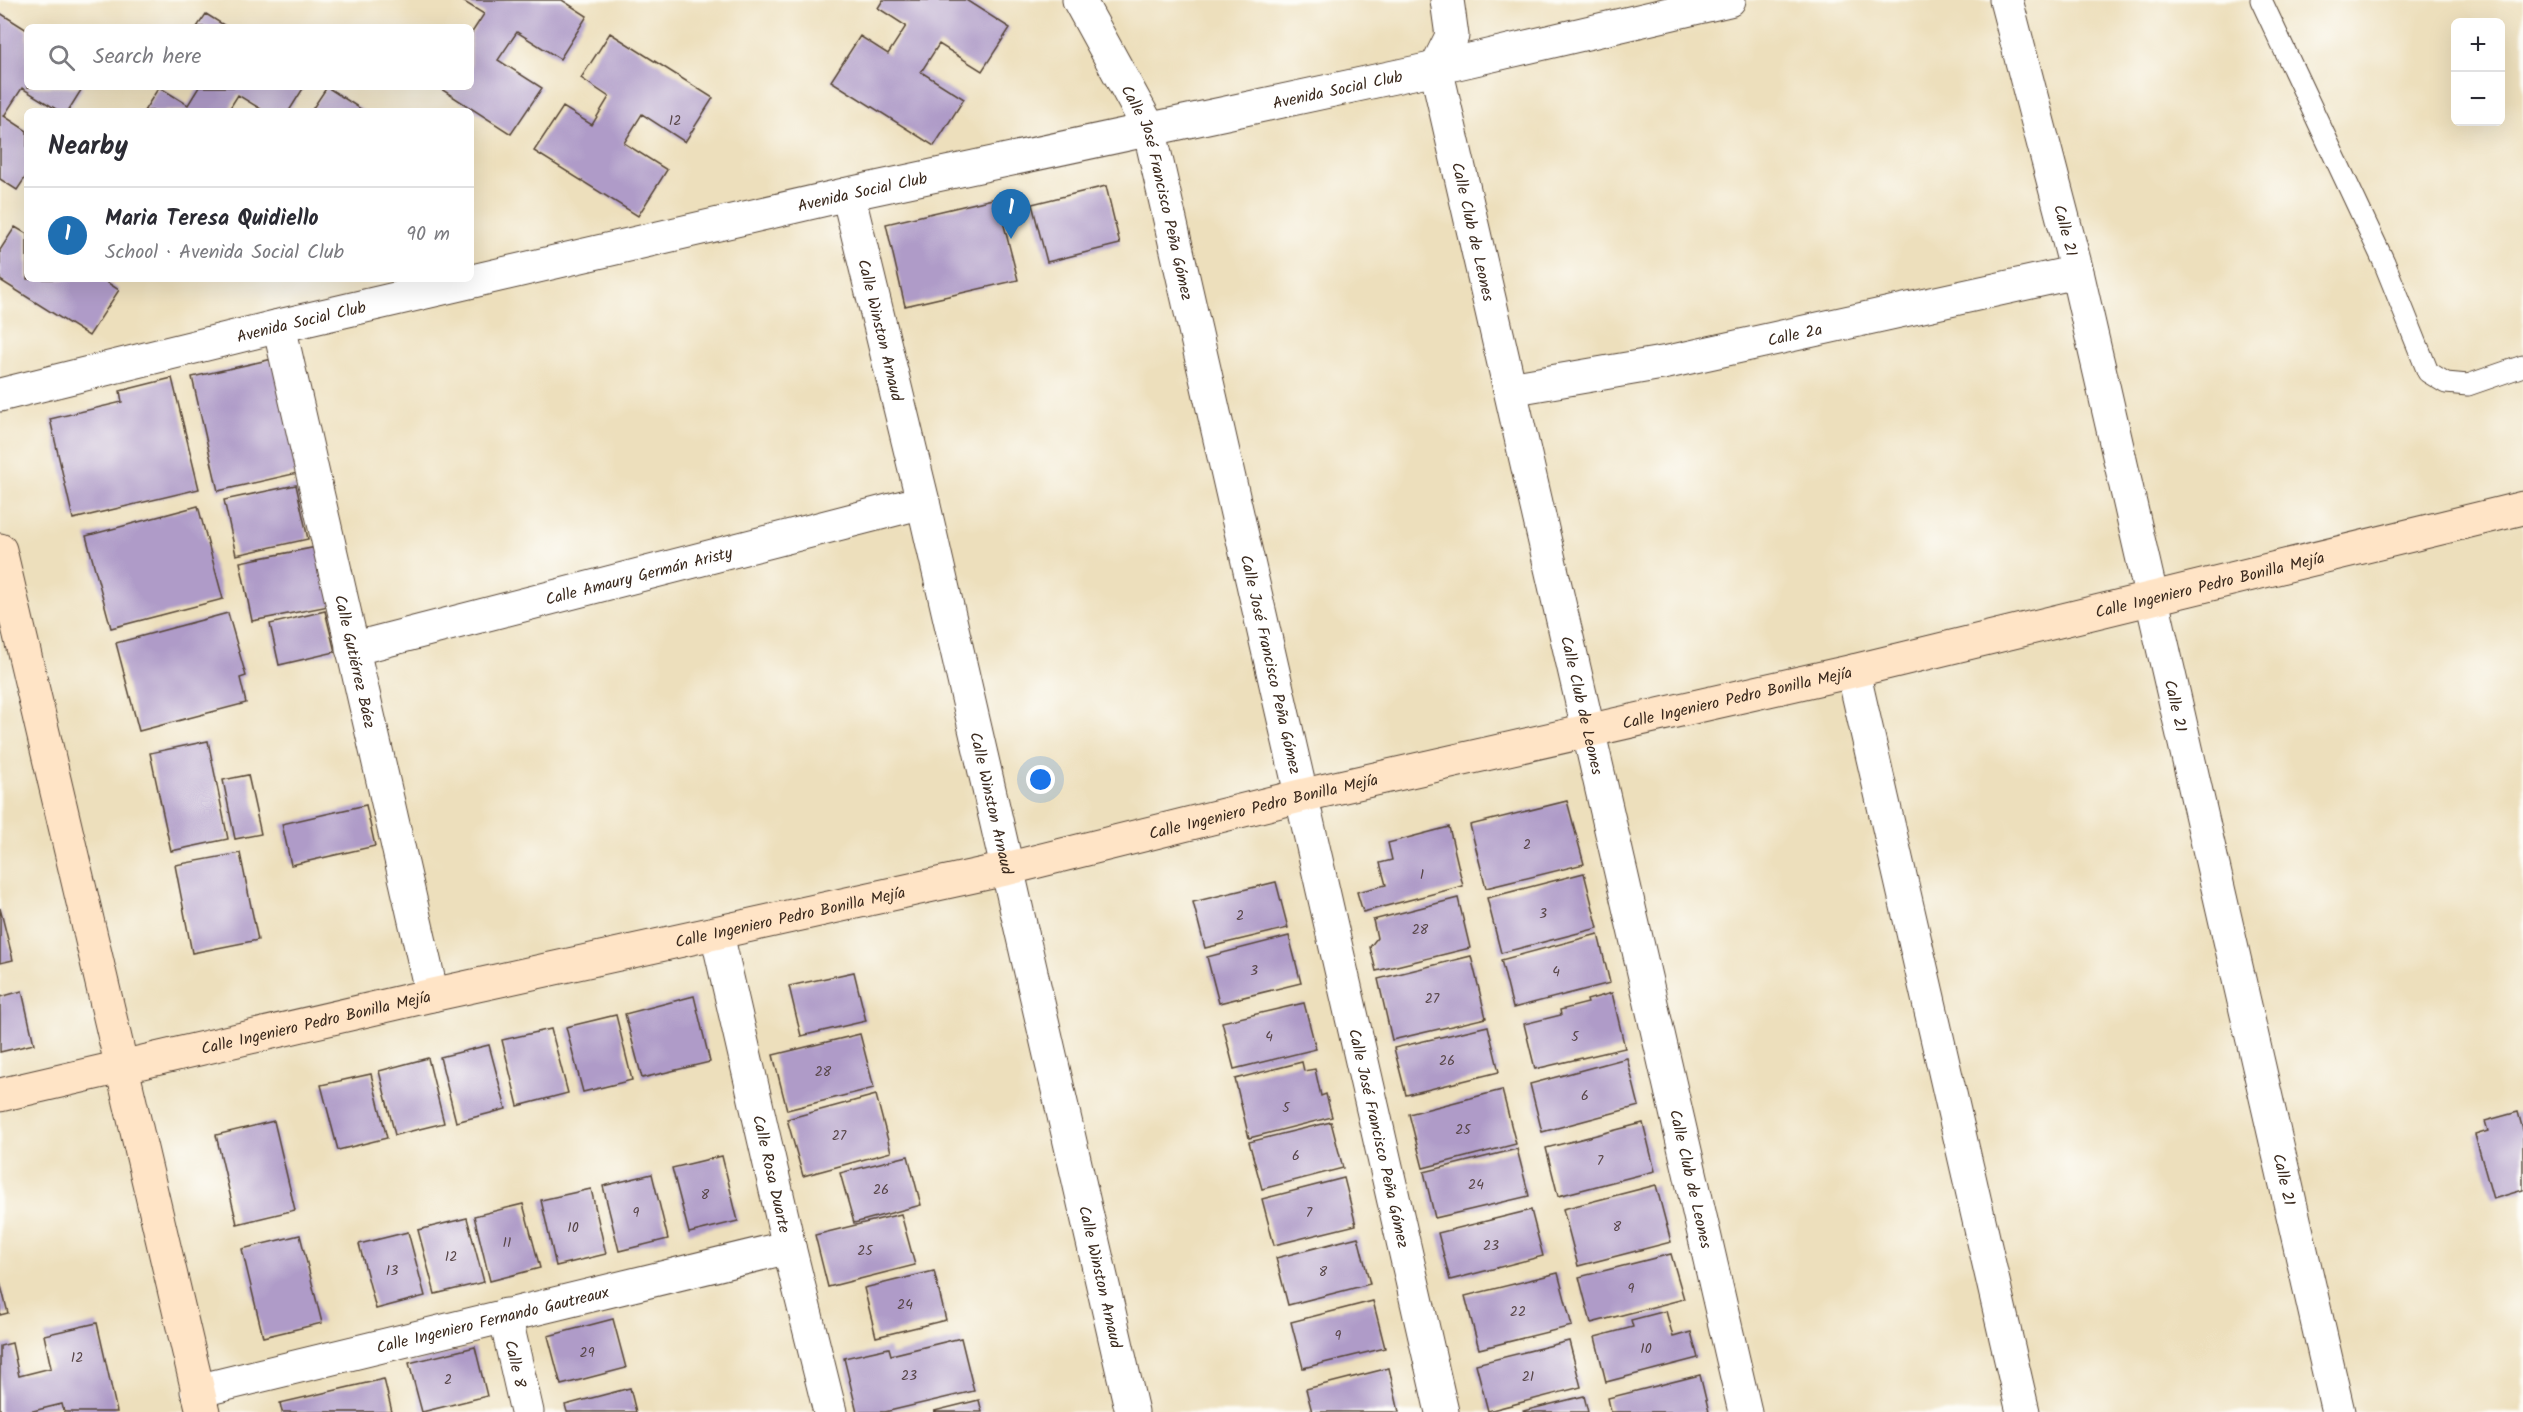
<!DOCTYPE html>
<html lang="en">
<head>
<meta charset="utf-8">
<style>
  body { margin:0; font-family:Kalam,sans-serif; background:#f2f2f3; color:#2b2b33 }
  .controls { position:absolute; right:18px; top:18px; display:grid; overflow:hidden; border-radius:9px; box-shadow:0 6px 24px #0002 }
  .controls button { width:54px; height:54px; display:grid; place-items:center; padding:0; border:0; border-bottom:2px solid #e1e1e2; background:#fff; color:#2b2b33; font:30px sans-serif }
  .you { position:absolute; left:1041px; top:780px; width:21px; height:21px; margin:-15px; border:4px solid #fff; border-radius:50%; background:#1a73e8; box-shadow:0 0 0 9px #1a73e833 }
  .badge { display:grid; place-items:center; width:39px; height:39px; border-radius:50%; background:#1f6fb2; color:#fff; font-size:20px; font-weight:700 }
  .pin { position:absolute; translate:-50% -50px; filter:drop-shadow(0 2px 3px #0008) }
  .pin::after { content:''; position:absolute; top:32px; width:21px; height:18px; background:inherit; clip-path:polygon(0 0,100% 0,50% 100%) }
  .list { margin:0; padding:0; list-style:none }
  h2 { display:flex; justify-content:space-between; align-items:center; height:78px; margin:0; padding:0 24px; font-size:26px }
  h2 small { font-size:20px; font-weight:400; color:#7c7c81 }
  .list li { display:grid; grid-template-columns:39px 1fr auto; gap:18px; align-items:center; box-sizing:border-box; height:96px; padding:0 24px; border-top:2px solid #e1e1e2 }
  .list b { display:block; font-size:22px; white-space:nowrap }
  .list p { margin:0; font-size:20px; white-space:nowrap; color:#7c7c81 }
  .list em { font-size:20px; font-style:normal; color:#7c7c81 }
  .icon { flex:none; width:33px; height:33px; fill:none; stroke:currentColor; stroke-width:2; stroke-linecap:round; stroke-linejoin:round }
  .map { position:relative; flex:none; width:2523px; height:1412px; overflow:hidden }
  .search { position:absolute; background:#fff; box-shadow:0 6px 24px #0002; left:24px; top:24px; width:450px; height:66px; display:flex; align-items:center; gap:15px; box-sizing:border-box; padding:0 21px; border-radius:9px; color:#7c7c81; font-size:22px }
  .panel { position:absolute; background:#fff; box-shadow:0 6px 24px #0002; left:24px; top:108px; width:450px; height:174px; border-radius:9px }
  .map>svg:first-child { display:block }
  .building { fill:#af9bc8 }
  .lines { fill:none; stroke-linecap:round; stroke-linejoin:round }
  .lane-casing { stroke:#564536; stroke-width:23 }
  .street-casing { stroke:#564536; stroke-width:35 }
  .secondary-casing { stroke:#564536; stroke-width:35 }
  .lane { stroke:#fff; stroke-width:21 }
  .street { stroke:#fff; stroke-width:33 }
  .secondary { stroke:#ffe4c6; stroke-width:33 }
  .labels { text-anchor:middle; stroke-width:5; stroke-linejoin:round; paint-order:stroke }
  .number-label { font-size:14px; fill:#584648 }
  .street-label { font-size:16px; fill:#3b2a1e; stroke:#fdfcf7 }
</style>
</head>
<body>
<div class="map">
<svg width="2523" height="1412" viewBox="0 0 2523 1412">
  <rect width="100%" height="100%" fill="#fdfcf7"/>
  <filter id="ink" filterUnits="userSpaceOnUse"><feTurbulence type="fractalNoise" baseFrequency=".0167" numOctaves="2"/><feDisplacementMap in="SourceGraphic" scale="12" xChannelSelector="R" yChannelSelector="G"/><feConvolveMatrix kernelMatrix="1 2 1 2 8 2 1 2 1" color-interpolation-filters="sRGB"/></filter>
  <filter id="wash" filterUnits="userSpaceOnUse"><feTurbulence type="fractalNoise" baseFrequency=".008" numOctaves="4" result="noise"/><feDisplacementMap in="SourceGraphic" scale="24" xChannelSelector="R" yChannelSelector="G"/><feGaussianBlur stdDeviation="1.35" result="paint"/><feColorMatrix in="noise" values="0 0 0 0 0 0 0 0 0 0 0 0 0 0 0 0 0 1.4 0 .05"/><feComposite in="paint" operator="in"/></filter>
  <g filter="url(#wash)">
    <rect width="100%" height="100%" fill="#eddfbc"/>
    <g id="blocks">
      <path class="building" d="M 461,0 L 562,0 L 587,16 L 560,59 L 517,32 L 498,60 L 542,88 L 511,134 L 438,87 L 471,87 L 471,34 L 484,14 Z
        M 883,0 L 966,0 L 1010,28 L 982,71 L 939,44 L 921,72 L 964,99 L 934,146 L 831,81 L 860,36 L 888,54 L 906,26 L 878,8 Z
        M 0,13 L 27,30 L 27,87 L 83,87 L 68,111 L 59,111 L 22,88 L 4,116 L 27,131 L 27,175 L 17,190 L 0,179 Z
        M 206,14 L 227,27 L 197,27 Z
        M 610,33 L 713,98 L 685,142 L 642,114 L 624,143 L 667,170 L 638,216 L 534,151 L 563,107 L 592,125 L 609,97 L 581,78 Z
        M 159,87 L 188,105 L 199,87 L 304,87 L 289,111 L 264,111 L 238,95 L 228,111 L 144,111 Z
        M 327,87 L 364,111 L 311,111 Z
        M 1106,186 L 1120,244 L 1047,262 L 1032,204 Z
        M 997,198 L 1018,280 L 905,306 L 886,224 Z
        M 15,227 L 27,234 L 27,279 L 102,279 L 119,290 L 89,336 L 0,280 L 0,250 Z
        M 277,358 L 302,472 L 218,491 L 192,377 Z
        M 172,378 L 199,489 L 73,519 L 50,419 L 122,402 L 120,391 Z
        M 296,485 L 308,539 L 236,555 L 224,500 Z
        M 198,506 L 223,599 L 111,628 L 86,536 Z
        M 322,546 L 334,605 L 252,621 L 240,562 Z
        M 325,611 L 335,652 L 279,665 L 270,624 Z
        M 228,613 L 246,676 L 240,678 L 246,703 L 139,731 L 116,643 Z
        M 208,741 L 228,839 L 171,851 L 150,753 Z
        M 248,775 L 261,834 L 235,839 L 223,780 Z
        M 1567,801 L 1584,864 L 1486,888 L 1470,825 Z
        M 366,805 L 375,846 L 291,865 L 282,824 Z
        M 1449,827 L 1463,886 L 1363,912 L 1357,892 L 1386,885 L 1380,863 L 1392,860 L 1388,843 Z
        M 240,853 L 258,940 L 192,953 L 175,865 Z
        M 1584,873 L 1598,928 L 1501,953 L 1487,898 Z
        M 1276,882 L 1288,928 L 1205,948 L 1193,902 Z
        M 1458,898 L 1470,948 L 1376,971 L 1370,947 L 1377,938 L 1373,920 Z
        M 0,908 L 13,960 L 0,963 Z
        M 1598,934 L 1610,983 L 1513,1008 L 1501,960 Z
        M 1289,936 L 1301,983 L 1219,1003 L 1207,957 Z
        M 1471,956 L 1486,1018 L 1392,1040 L 1378,979 Z
        M 854,972 L 866,1021 L 801,1036 L 789,986 Z
        M 22,991 L 34,1044 L 0,1052 L 0,997 Z
        M 1612,993 L 1625,1048 L 1535,1069 L 1524,1024 L 1561,1015 L 1560,1010 L 1588,1003 L 1587,1000 Z
        M 694,996 L 710,1062 L 642,1078 L 625,1014 Z
        M 1304,1003 L 1316,1049 L 1234,1069 L 1222,1022 Z
        M 616,1015 L 632,1080 L 583,1092 L 566,1027 Z
        M 1488,1026 L 1499,1072 L 1406,1095 L 1394,1048 Z
        M 551,1029 L 568,1093 L 518,1106 L 502,1040 Z
        M 860,1034 L 874,1088 L 787,1110 L 773,1055 Z
        M 489,1045 L 506,1109 L 456,1122 L 440,1057 Z
        M 428,1058 L 444,1123 L 395,1135 L 379,1071 Z
        M 1627,1058 L 1639,1106 L 1542,1132 L 1530,1084 Z
        M 1302,1062 L 1304,1071 L 1315,1069 L 1321,1096 L 1326,1094 L 1332,1117 L 1249,1138 L 1235,1079 Z
        M 371,1074 L 387,1138 L 338,1150 L 321,1085 Z
        M 1502,1090 L 1516,1144 L 1423,1168 L 1409,1114 Z
        M 876,1095 L 891,1152 L 803,1176 L 787,1119 Z
        M 2518,1112 L 2523,1130 L 2523,1190 L 2493,1199 L 2475,1135 L 2488,1131 L 2485,1121 Z
        M 274,1121 L 295,1210 L 237,1224 L 216,1135 Z
        M 1331,1122 L 1343,1168 L 1262,1189 L 1249,1142 Z
        M 1643,1123 L 1655,1171 L 1558,1196 L 1546,1148 Z
        M 1517,1149 L 1529,1196 L 1435,1218 L 1424,1172 Z
        M 722,1156 L 738,1221 L 689,1233 L 672,1168 Z
        M 908,1156 L 921,1205 L 854,1223 L 840,1173 Z
        M 652,1174 L 668,1239 L 619,1251 L 603,1186 Z
        M 1344,1178 L 1356,1225 L 1274,1245 L 1262,1199 Z
        M 1656,1185 L 1671,1242 L 1578,1266 L 1563,1209 Z
        M 591,1189 L 606,1254 L 556,1266 L 541,1200 Z
        M 523,1204 L 540,1268 L 490,1281 L 474,1216 Z
        M 1531,1210 L 1543,1256 L 1450,1280 L 1438,1233 Z
        M 901,1214 L 915,1265 L 828,1287 L 815,1235 Z
        M 467,1218 L 484,1282 L 435,1294 L 418,1230 Z
        M 408,1232 L 425,1296 L 376,1309 L 359,1244 Z
        M 300,1235 L 322,1323 L 263,1337 L 242,1249 Z
        M 1358,1237 L 1370,1284 L 1288,1305 L 1276,1258 Z
        M 1671,1254 L 1684,1299 L 1591,1323 L 1579,1277 Z
        M 934,1271 L 946,1320 L 876,1337 L 864,1288 Z
        M 1558,1273 L 1572,1326 L 1479,1349 L 1465,1296 Z
        M 0,1282 L 8,1313 L 0,1315 Z
        M 1373,1301 L 1385,1348 L 1303,1368 L 1291,1322 Z
        M 1666,1311 L 1673,1337 L 1691,1332 L 1698,1358 L 1606,1382 L 1595,1337 L 1633,1327 L 1631,1320 Z
        M 613,1319 L 626,1368 L 561,1385 L 548,1336 Z
        M 97,1323 L 117,1412 L 64,1412 L 62,1404 L 29,1412 L 0,1412 L 0,1346 L 12,1343 L 19,1376 L 51,1368 L 44,1335 Z
        M 961,1338 L 974,1391 L 885,1412 L 857,1412 L 844,1358 L 889,1348 L 891,1355 Z
        M 1569,1341 L 1581,1387 L 1488,1411 L 1476,1364 Z
        M 475,1347 L 487,1396 L 422,1412 L 409,1363 Z
        M 1389,1368 L 1399,1412 L 1312,1412 L 1306,1389 Z
        M 1700,1375 L 1709,1412 L 1611,1412 L 1608,1398 Z
        M 384,1379 L 392,1412 L 282,1412 L 280,1403 Z
        M 630,1388 L 636,1412 L 567,1412 L 565,1405 Z
        M 1584,1396 L 1588,1412 L 1523,1412 L 1523,1411 Z
        M 979,1400 L 982,1412 L 934,1412 L 934,1411 Z"/>
    </g>
  </g>
  <g filter="url(#ink)">
    <use href="#blocks" fill-opacity="0" stroke="#564536" stroke-width="1.5"/>
    <g class="lines">
      <defs>
        <path id="lane" d="M 2261,0 L 2384,262 L 2428,372 L 2446,383 L 2468,385 L 2523,366"/>
        <g id="street">
          <path id="s1" d="M 1079,0 L 1149,128 L 1442,1412"/>
          <path id="s2" d="M 1447,0 L 1452,36 L 1436,68 L 1745,1412"/>
          <path id="s3" d="M 2006,0 L 2077,272 L 2338,1412"/>
          <path id="s4" d="M 848,194 L 923,502 L 1132,1412"/>
          <path id="s5" d="M 279,326 L 432,995"/>
          <path id="s6" d="M 1510,389 L 1668,362 L 2077,272"/>
          <path id="s7" d="M 0,395 L 279,326 L 848,194 L 1436,68 L 1729,0"/>
          <path id="s8" d="M 352,649 L 923,502"/>
          <path d="M 1853,671 L 2023,1412"/>
          <path id="s9" d="M 717,934 L 789,1247 L 830,1412"/>
          <path id="s10" d="M 505,1315 L 527,1412"/>
          <path id="s11" d="M 197,1391 L 789,1247"/>
        </g>
        <g id="secondary">
          <path d="M 0,550 L 203,1412"/>
          <path id="s12" d="M 0,1095 L 432,995 L 1006,869 L 1300,796 L 1853,671 L 2523,508"/>
        </g>
      </defs>
      <use href="#lane" class="lane-casing"/>
      <use href="#street" class="street-casing"/>
      <use href="#secondary" class="secondary-casing"/>
      <use href="#lane" class="lane"/>
      <use href="#street" class="street"/>
      <use href="#secondary" class="secondary"/>
    </g>
  </g>
  <g class="labels">
    <g class="number-label">
      <text x="675" y="125">12</text>
      <text x="1527" y="849">2</text>
      <text x="1422" y="879">1</text>
      <text x="1543" y="918">3</text>
      <text x="1240" y="920">2</text>
      <text x="1420" y="934">28</text>
      <text x="1254" y="975">3</text>
      <text x="1556" y="976">4</text>
      <text x="1432" y="1003">27</text>
      <text x="1269" y="1041">4</text>
      <text x="1575" y="1041">5</text>
      <text x="1447" y="1065">26</text>
      <text x="823" y="1076">28</text>
      <text x="1585" y="1100">6</text>
      <text x="1286" y="1112">5</text>
      <text x="1463" y="1134">25</text>
      <text x="839" y="1140">27</text>
      <text x="1296" y="1160">6</text>
      <text x="1600" y="1165">7</text>
      <text x="1476" y="1189">24</text>
      <text x="881" y="1194">26</text>
      <text x="705" y="1199">8</text>
      <text x="636" y="1217">9</text>
      <text x="1309" y="1217">7</text>
      <text x="1617" y="1231">8</text>
      <text x="573" y="1232">10</text>
      <text x="507" y="1247">11</text>
      <text x="1491" y="1250">23</text>
      <text x="865" y="1255">25</text>
      <text x="451" y="1261">12</text>
      <text x="392" y="1275">13</text>
      <text x="1323" y="1276">8</text>
      <text x="1631" y="1293">9</text>
      <text x="905" y="1309">24</text>
      <text x="1518" y="1316">22</text>
      <text x="1338" y="1340">9</text>
      <text x="1646" y="1353">10</text>
      <text x="587" y="1357">29</text>
      <text x="77" y="1362">12</text>
      <text x="909" y="1380">23</text>
      <text x="1528" y="1381">21</text>
      <text x="448" y="1384">2</text>
    </g>
    <g class="street-label">
      <text dy="6" stroke="none"><textPath href="#s7" startOffset="1372">Avenida Social Club</textPath></text>
      <text dy="6" stroke="none"><textPath href="#s7" startOffset="886">Avenida Social Club</textPath></text>
      <text dy="6" stroke="none"><textPath href="#s1" startOffset="210">Calle José Francisco Peña Gómez</textPath></text>
      <text dy="6" stroke="none"><textPath href="#s2" startOffset="240">Calle Club de Leones</textPath></text>
      <text dy="6" stroke="none"><textPath href="#s3" startOffset="238">Calle 21</textPath></text>
      <text dy="6" stroke="none"><textPath href="#s7" startOffset="310">Avenida Social Club</textPath></text>
      <text dy="6" stroke="none"><textPath href="#s4" startOffset="140">Calle Winston Arnaud</textPath></text>
      <text dy="6" stroke="none"><textPath href="#s6" startOffset="290">Calle 2a</textPath></text>
      <text dy="6" stroke="none"><textPath href="#s8" startOffset="296">Calle Amaury Germán Aristy</textPath></text>
      <text dy="6" stroke="none"><textPath href="#s12" startOffset="2268">Calle Ingeniero Pedro Bonilla Mejía</textPath></text>
      <text dy="6" stroke="none"><textPath href="#s5" startOffset="344">Calle Gutiérrez Báez</textPath></text>
      <text dy="6" stroke="none"><textPath href="#s1" startOffset="696">Calle José Francisco Peña Gómez</textPath></text>
      <text dy="6" stroke="none"><textPath href="#s12" startOffset="1782">Calle Ingeniero Pedro Bonilla Mejía</textPath></text>
      <text dy="6" stroke="none"><textPath href="#s2" startOffset="726">Calle Club de Leones</textPath></text>
      <text dy="6" stroke="none"><textPath href="#s3" startOffset="726">Calle 21</textPath></text>
      <text dy="6" stroke="none"><textPath href="#s4" startOffset="626">Calle Winston Arnaud</textPath></text>
      <text dy="6" stroke="none"><textPath href="#s12" startOffset="1296">Calle Ingeniero Pedro Bonilla Mejía</textPath></text>
      <text dy="6" stroke="none"><textPath href="#s12" startOffset="810">Calle Ingeniero Pedro Bonilla Mejía</textPath></text>
      <text dy="6" stroke="none"><textPath href="#s12" startOffset="324">Calle Ingeniero Pedro Bonilla Mejía</textPath></text>
      <text dy="6" stroke="none"><textPath href="#s1" startOffset="1182">Calle José Francisco Peña Gómez</textPath></text>
      <text dy="6" stroke="none"><textPath href="#s9" startOffset="246">Calle Rosa Duarte</textPath></text>
      <text dy="6" stroke="none"><textPath href="#s2" startOffset="1212">Calle Club de Leones</textPath></text>
      <text dy="6" stroke="none"><textPath href="#s3" startOffset="1212">Calle 21</textPath></text>
      <text dy="6" stroke="none"><textPath href="#s4" startOffset="1112">Calle Winston Arnaud</textPath></text>
      <text dy="6" stroke="none"><textPath href="#s11" startOffset="304">Calle Ingeniero Fernando Gautreaux</textPath></text>
      <text dy="6" stroke="none"><textPath href="#s10" startOffset="50">Calle 8</textPath></text>
    </g>
  </g>
</svg>
<div class="controls">
<button>+</button>
<button>−</button>
</div>
<div class="you"></div>
<div class="pin badge" style="left:1011px;top:239px">1</div>
<div class="search"><svg class="icon" aria-label="search" viewBox="0 0 24 24"><circle cx="10" cy="10" r="6"/><path d="M15 15l6 6"/></svg>Search here</div>
<section class="panel">
<h2>Nearby<small></small></h2>
<ul class="list">
<li><span class="badge">1</span><div><b>Maria Teresa Quidiello</b><p>School · Avenida Social Club</p></div><em>90 m</em></li>
</ul>
</section>
</div>
</body>
</html>
